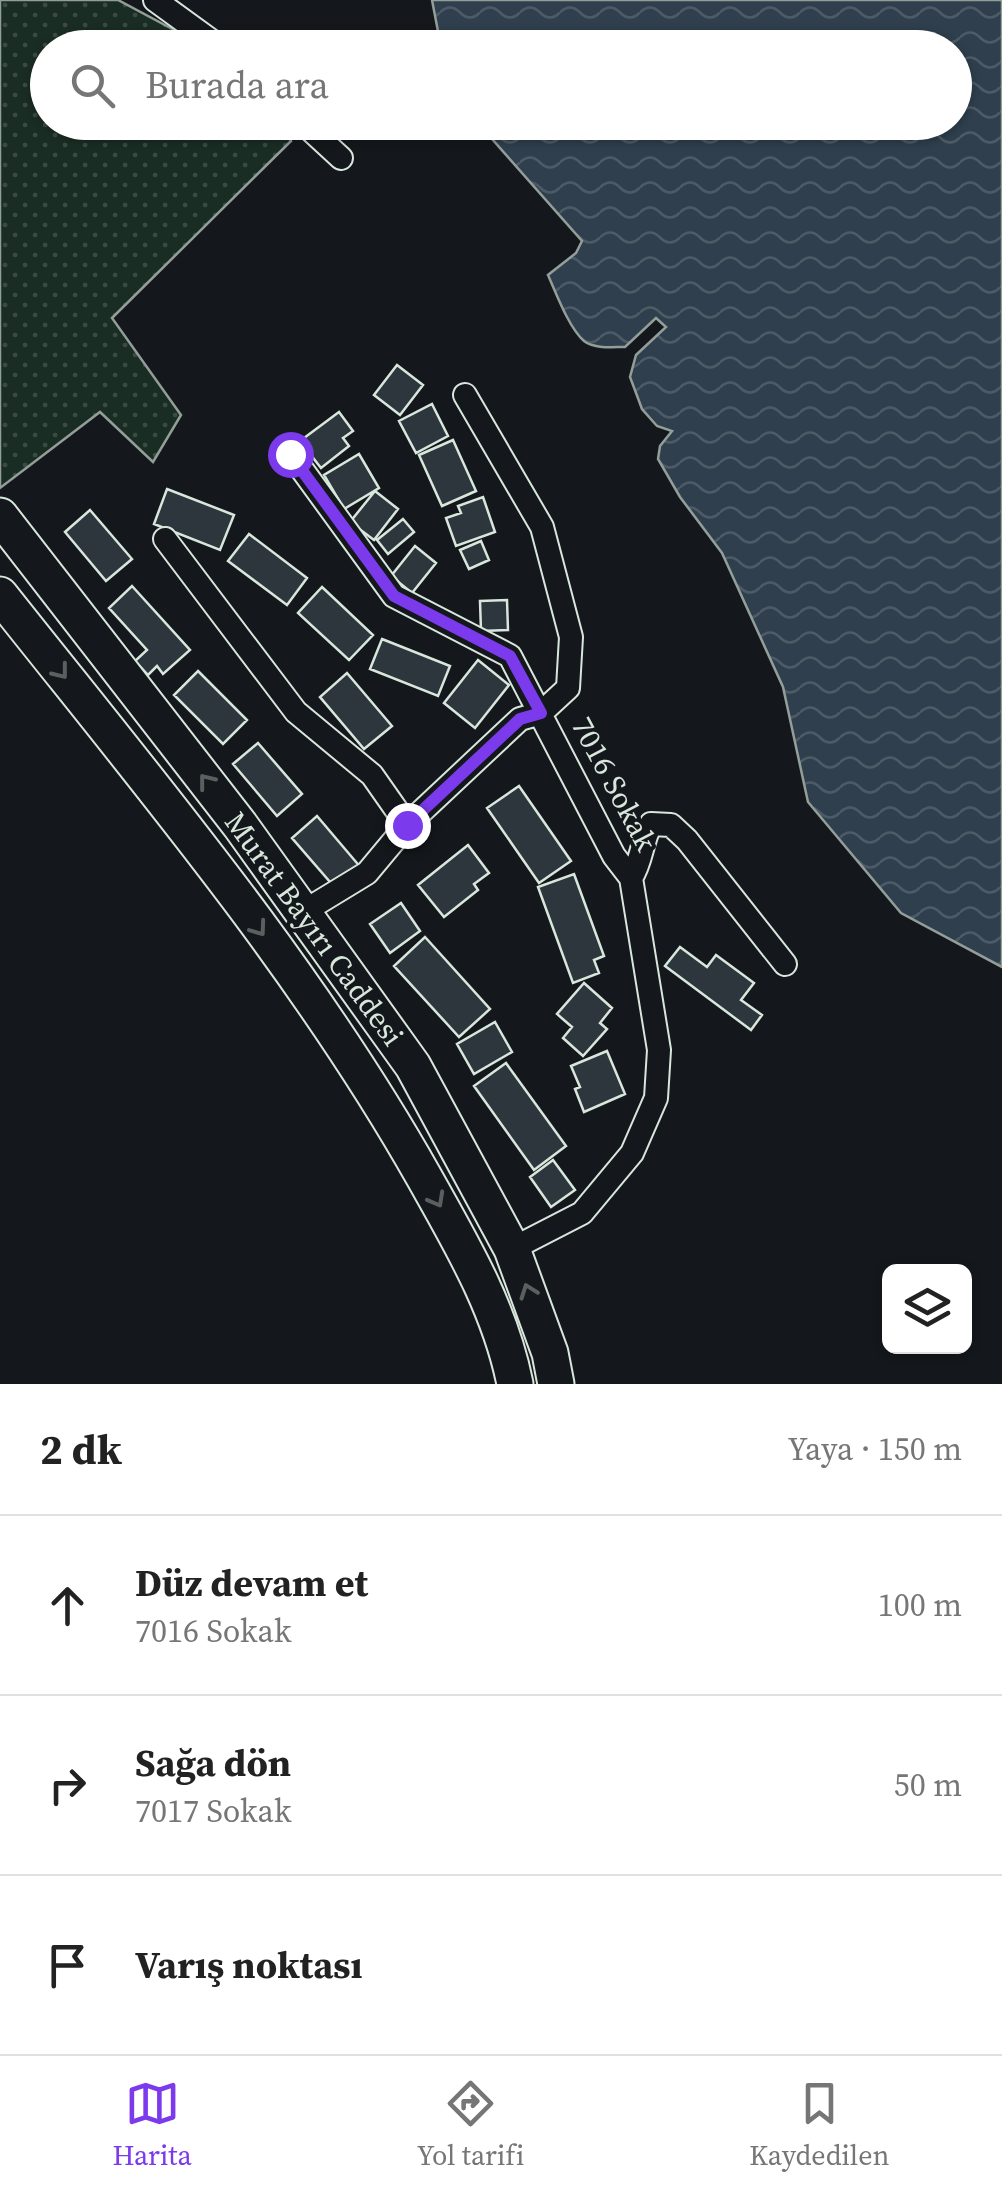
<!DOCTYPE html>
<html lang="tr">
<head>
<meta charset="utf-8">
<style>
  body { margin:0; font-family:"Source Serif 4",serif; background:#f2f2f2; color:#222 }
  .controls { position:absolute; right:30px; bottom:30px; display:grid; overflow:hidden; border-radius:15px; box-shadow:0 2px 8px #0004 }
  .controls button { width:90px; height:90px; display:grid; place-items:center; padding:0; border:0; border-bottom:2px solid #e0e0e0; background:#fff; color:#222; font:50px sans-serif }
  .stop { position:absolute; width:30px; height:30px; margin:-22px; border:8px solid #7c3aed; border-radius:50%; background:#fff }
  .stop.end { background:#7c3aed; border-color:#fff; box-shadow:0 2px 10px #0008 }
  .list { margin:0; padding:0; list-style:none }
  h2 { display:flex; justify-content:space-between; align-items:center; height:130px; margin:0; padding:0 40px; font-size:42px }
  h2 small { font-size:32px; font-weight:400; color:#767676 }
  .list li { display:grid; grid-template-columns:65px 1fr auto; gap:30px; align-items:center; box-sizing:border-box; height:180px; padding:0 40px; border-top:2px solid #e0e0e0 }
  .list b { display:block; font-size:38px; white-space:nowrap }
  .list p { margin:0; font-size:32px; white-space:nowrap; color:#767676 }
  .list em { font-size:32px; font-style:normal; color:#767676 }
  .icon { flex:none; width:55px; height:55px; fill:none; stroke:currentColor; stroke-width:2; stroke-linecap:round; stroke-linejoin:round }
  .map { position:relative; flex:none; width:1002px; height:1384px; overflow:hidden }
  .search { position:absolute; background:#fff; box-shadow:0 2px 8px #0004; left:30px; right:30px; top:30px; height:110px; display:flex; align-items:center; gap:25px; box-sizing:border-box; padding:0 35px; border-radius:55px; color:#767676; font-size:38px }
  .sheet { height:670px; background:#fff }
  nav { display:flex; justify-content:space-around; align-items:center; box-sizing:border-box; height:140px; border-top:2px solid #e0e0e0; background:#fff; font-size:28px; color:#767676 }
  nav a { display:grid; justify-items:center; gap:5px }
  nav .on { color:#7c3aed }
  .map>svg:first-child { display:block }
  .grass { fill:url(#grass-dots); stroke:#939e99; stroke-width:2.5 }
  .water { fill:url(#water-waves); stroke:#939e99; stroke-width:2.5 }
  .building { fill:#2c363c; stroke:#d8e6dc; stroke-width:2.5 }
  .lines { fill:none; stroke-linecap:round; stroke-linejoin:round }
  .minor-casing { stroke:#d8e6dc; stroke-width:26 }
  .primary-casing { stroke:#d8e6dc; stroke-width:39 }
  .minor { stroke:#14181c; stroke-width:22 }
  .primary { stroke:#14181c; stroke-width:35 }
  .oneway { stroke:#59605f }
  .route { stroke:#7c3aed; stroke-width:12 }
  .labels { text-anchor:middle; stroke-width:8; stroke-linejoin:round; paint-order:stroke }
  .street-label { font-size:30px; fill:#d8e6dc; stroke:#14181c }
</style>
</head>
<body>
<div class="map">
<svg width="1002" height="1384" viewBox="0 0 1002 1384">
  <defs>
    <pattern id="grass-dots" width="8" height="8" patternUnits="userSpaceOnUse" patternTransform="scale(2.5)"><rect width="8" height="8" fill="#1a2d24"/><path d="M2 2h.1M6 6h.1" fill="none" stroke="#3b4b43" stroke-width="1.8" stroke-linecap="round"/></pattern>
    <pattern id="water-waves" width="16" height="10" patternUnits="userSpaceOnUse" patternTransform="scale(2.5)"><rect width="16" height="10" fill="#2f3f4d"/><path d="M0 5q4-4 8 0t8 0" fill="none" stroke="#4c5b66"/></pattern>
  </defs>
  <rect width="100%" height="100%" fill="#14181c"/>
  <path class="grass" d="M 0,0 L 118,0 L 206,47 L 48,48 L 48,122 L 279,123 L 291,141 L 112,318 L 181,415 L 153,462 L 100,412 L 0,488 Z"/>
  <path class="water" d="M 432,0 L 1002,0 L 1002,967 L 901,913 L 808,802 L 783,687 L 722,553 L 680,497 L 658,459 L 660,446 L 672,431 L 657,426 L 642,409 L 630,377 L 636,355 L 666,327 L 656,318 L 625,347 C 612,347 594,349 584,341 C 569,328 556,293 548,275 L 576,253 L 582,241 L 478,123 L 954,122 L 954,48 L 441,47 Z"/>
  <path class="building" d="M 397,365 L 423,385 L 400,415 L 374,395 Z
    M 432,404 L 448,436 L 416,453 L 399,421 Z
    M 339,412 L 353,431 L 343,438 L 349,446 L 321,468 L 300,441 Z
    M 453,440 L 476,491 L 442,506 L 419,455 Z
    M 359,454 L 379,488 L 344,509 L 324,475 Z
    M 167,489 L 234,515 L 220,550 L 154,524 Z
    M 375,491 L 398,509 L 374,540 L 350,522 Z
    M 483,497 L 495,532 L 456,546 L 446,518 L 461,513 L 458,506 Z
    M 90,510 L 132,559 L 106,581 L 65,532 Z
    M 403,519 L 414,532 L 388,554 L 377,540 Z
    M 249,534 L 307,578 L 287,605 L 228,561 Z
    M 481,541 L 489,560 L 469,569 L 460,550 Z
    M 415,546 L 436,563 L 412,593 L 391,576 Z
    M 132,586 L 190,650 L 163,674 L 157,666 L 148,675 L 135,661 L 147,650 L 109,608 Z
    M 322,587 L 373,635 L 349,660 L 298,613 Z
    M 507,600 L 508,630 L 481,631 L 480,601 Z
    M 382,639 L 450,666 L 438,696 L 370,669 Z
    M 478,660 L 509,685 L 475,728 L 444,703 Z
    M 198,671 L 247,720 L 223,744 L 174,695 Z
    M 347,673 L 392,726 L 364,749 L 320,697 Z
    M 258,743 L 302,794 L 277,816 L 233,764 Z
    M 519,786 L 571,861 L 539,883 L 487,808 Z
    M 317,816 L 362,869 L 337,890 L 292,838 Z
    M 468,845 L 489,873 L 474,884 L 478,890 L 444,917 L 418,885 Z
    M 574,874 L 604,956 L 594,960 L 599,973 L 573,983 L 538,887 Z
    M 401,903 L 420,931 L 390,953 L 370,924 Z
    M 425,937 L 490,1009 L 459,1037 L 394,966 Z
    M 680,947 L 707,967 L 716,955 L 754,983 L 741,1000 L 762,1015 L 751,1030 L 665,966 Z
    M 584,983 L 612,1008 L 600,1023 L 607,1029 L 583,1056 L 563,1038 L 572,1027 L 557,1014 Z
    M 495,1022 L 512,1052 L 474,1074 L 457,1044 Z
    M 607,1051 L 625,1094 L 584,1112 L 575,1089 L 580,1087 L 571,1066 Z
    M 506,1063 L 566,1146 L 534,1170 L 474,1086 Z
    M 553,1160 L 575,1190 L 551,1207 L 530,1177 Z"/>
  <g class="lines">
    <defs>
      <path id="minor" d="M 155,0 L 221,48
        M 302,122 L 341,158
        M 290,453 L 394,596 L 510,656 L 614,856 L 631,878 L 659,1050 L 656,1098 L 632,1153 L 582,1213 L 512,1249
        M 165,539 L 296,712 L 372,775 L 407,825
        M 631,878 C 642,861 641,843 651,824 L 671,825 L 687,840 L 785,964
        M 303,912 L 367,873 L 407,825 L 520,719 L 541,713 L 568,688 L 571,637 L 542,527 L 465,395"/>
      <path id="primary" d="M 0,516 L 240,825 L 413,1066 L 512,1249 L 550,1353 L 556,1384
        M 0,595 C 149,783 306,968 424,1177 C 461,1243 500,1308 515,1384"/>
    </defs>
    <use href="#minor" class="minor-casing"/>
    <use href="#primary" class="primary-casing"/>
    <use href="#minor" class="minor"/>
    <use href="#primary" class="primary"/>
  </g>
  <defs><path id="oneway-chevron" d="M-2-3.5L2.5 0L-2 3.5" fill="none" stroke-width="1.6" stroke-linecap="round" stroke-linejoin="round" transform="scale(2.5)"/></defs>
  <g class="oneway">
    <use href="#oneway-chevron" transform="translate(61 672) rotate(52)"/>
    <use href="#oneway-chevron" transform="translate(206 781) rotate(-128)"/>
    <use href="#oneway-chevron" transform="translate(259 929) rotate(54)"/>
    <use href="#oneway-chevron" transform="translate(437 1200) rotate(61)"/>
    <use href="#oneway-chevron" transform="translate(528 1291) rotate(-110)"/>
  </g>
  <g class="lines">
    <path class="route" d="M 290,454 L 394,596 L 510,656 L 541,713 L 520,719 L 407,825"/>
  </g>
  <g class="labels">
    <g class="street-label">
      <text transform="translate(614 784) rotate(62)" y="10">7016 Sokak</text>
      <text transform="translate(314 929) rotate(54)" y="10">Murat Bayırı Caddesi</text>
    </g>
  </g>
</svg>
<div class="controls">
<button><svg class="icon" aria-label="layers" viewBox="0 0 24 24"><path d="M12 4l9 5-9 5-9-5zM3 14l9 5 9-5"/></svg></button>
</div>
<div class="stop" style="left:290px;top:454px"></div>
<div class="stop end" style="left:407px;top:825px"></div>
<div class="search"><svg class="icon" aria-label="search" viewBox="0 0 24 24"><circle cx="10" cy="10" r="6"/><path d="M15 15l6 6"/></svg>Burada ara</div>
</div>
<section class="sheet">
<h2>2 dk<small>Yaya · 150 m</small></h2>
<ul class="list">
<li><svg class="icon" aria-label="ahead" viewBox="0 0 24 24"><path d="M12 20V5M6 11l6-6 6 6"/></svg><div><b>Düz devam et</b><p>7016 Sokak</p></div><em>100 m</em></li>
<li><svg class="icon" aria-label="right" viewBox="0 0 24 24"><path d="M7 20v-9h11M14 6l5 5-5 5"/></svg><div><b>Sağa dön</b><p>7017 Sokak</p></div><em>50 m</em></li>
<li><svg class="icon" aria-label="arrive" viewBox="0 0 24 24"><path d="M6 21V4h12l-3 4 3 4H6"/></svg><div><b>Varış noktası</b></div></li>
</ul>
</section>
<nav>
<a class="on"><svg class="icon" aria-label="map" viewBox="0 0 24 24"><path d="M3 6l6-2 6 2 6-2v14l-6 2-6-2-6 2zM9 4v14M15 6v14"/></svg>Harita</a>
<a><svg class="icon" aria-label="directions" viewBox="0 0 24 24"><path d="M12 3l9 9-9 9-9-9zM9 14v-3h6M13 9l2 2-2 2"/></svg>Yol tarifi</a>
<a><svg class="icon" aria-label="saved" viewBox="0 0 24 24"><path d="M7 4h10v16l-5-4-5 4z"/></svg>Kaydedilen</a>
</nav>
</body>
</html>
